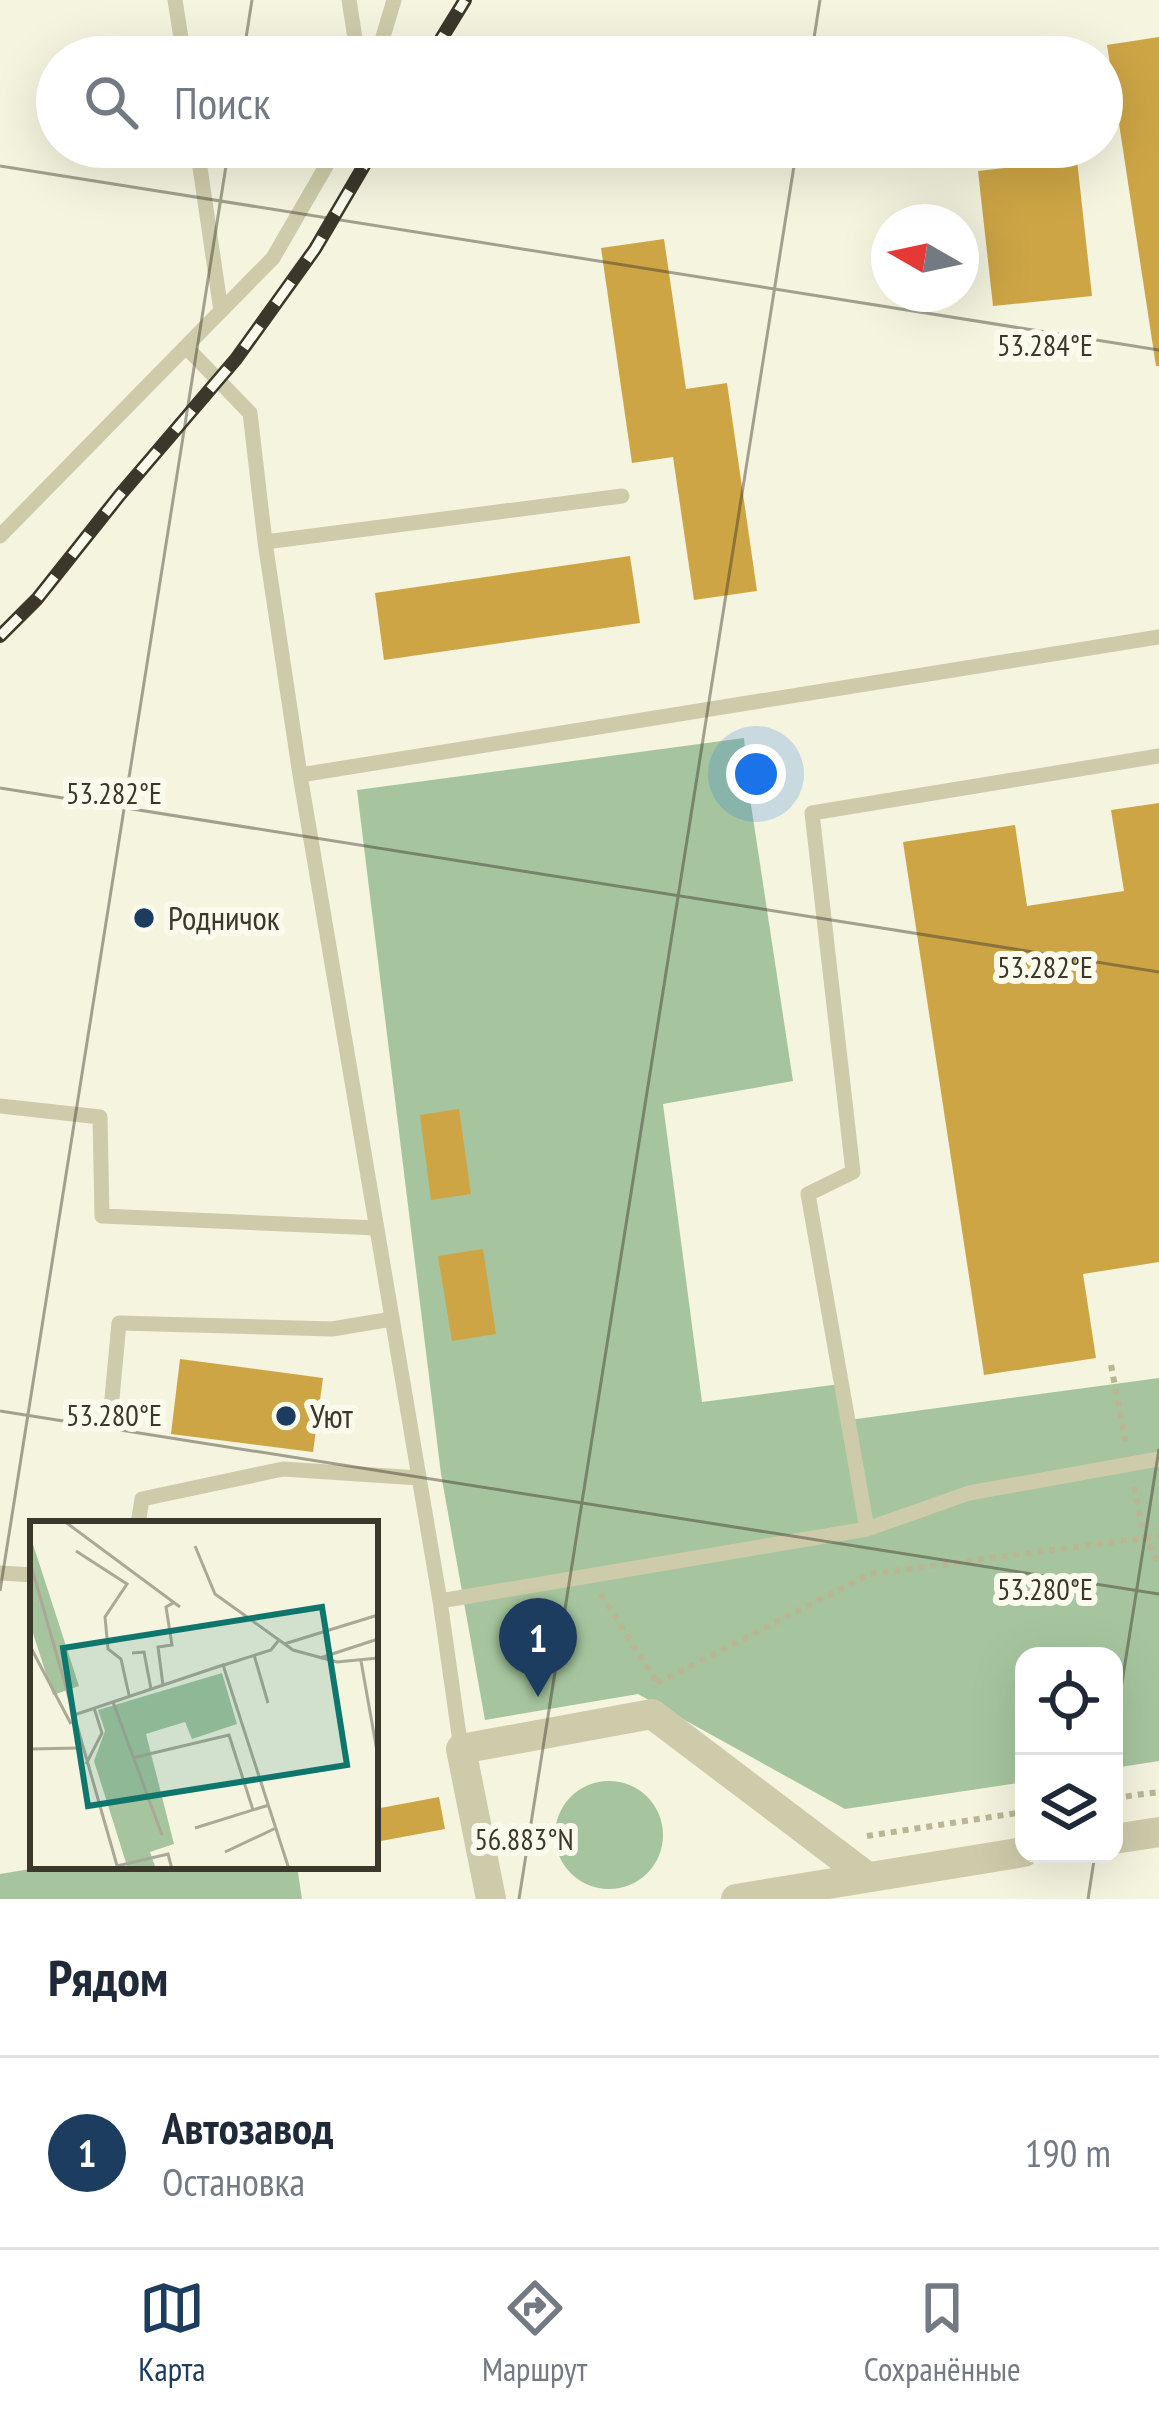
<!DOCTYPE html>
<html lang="ru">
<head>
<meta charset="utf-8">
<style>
  body { margin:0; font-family:"PT Sans Narrow",sans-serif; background:#f2f2f3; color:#1f2937 }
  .controls { position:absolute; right:36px; bottom:36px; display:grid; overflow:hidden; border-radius:24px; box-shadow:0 12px 48px #0002 }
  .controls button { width:108px; height:108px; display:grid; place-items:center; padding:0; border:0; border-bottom:3px solid #e0e1e3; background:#fff; color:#1f2937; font:60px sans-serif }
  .compass { position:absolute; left:871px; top:204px; width:108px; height:108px; border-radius:50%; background:#fff; box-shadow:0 12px 48px #0002; rotate:279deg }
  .you { position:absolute; left:756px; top:774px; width:42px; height:42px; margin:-30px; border:9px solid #fff; border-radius:50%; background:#1a73e8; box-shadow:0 0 0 18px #1a73e833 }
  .badge { display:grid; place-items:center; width:78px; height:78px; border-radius:50%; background:#1c3c60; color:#fff; font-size:39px; font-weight:700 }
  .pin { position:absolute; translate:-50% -99px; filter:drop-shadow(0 3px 6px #0008) }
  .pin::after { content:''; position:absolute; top:63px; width:42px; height:36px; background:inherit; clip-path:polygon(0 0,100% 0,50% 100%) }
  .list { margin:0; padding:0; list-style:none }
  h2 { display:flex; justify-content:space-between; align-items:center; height:156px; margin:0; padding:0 48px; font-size:51px }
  h2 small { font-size:39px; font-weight:400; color:#747a83 }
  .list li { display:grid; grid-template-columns:78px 1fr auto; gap:36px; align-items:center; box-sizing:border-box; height:192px; padding:0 48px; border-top:3px solid #e0e1e3 }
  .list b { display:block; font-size:45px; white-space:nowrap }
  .list p { margin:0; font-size:39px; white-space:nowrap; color:#747a83 }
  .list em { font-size:39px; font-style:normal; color:#747a83 }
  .icon { flex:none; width:66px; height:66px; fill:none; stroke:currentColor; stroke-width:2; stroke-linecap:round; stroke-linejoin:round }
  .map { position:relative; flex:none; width:1159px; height:1899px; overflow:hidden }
  .search { position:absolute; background:#fff; box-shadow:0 12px 48px #0002; left:36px; right:36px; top:36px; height:132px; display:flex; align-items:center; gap:30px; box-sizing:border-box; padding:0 42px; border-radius:66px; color:#747a83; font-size:45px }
  .sheet { height:348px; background:#fff }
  nav { display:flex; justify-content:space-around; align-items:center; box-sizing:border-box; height:168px; border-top:3px solid #e0e1e3; background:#fff; font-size:33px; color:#747a83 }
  nav a { display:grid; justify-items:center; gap:6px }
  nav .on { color:#1c3c60 }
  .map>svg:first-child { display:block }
  .green { fill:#a6c59e }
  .building { fill:#cda545 }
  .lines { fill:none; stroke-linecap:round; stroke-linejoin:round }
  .path { stroke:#bab694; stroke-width:6; stroke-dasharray:6 6; stroke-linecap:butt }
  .lane { stroke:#cecbaa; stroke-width:15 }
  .street { stroke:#cecbaa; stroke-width:30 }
  .rail-casing { stroke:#3b372a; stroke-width:14 }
  .rail { stroke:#fbfbed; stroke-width:9; stroke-dasharray:27; stroke-linecap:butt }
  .ticks { fill:none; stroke:#3b372a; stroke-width:3; stroke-opacity:0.45 }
  .poi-dot { fill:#1c3c60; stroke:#fbfbed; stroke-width:4.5 }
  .labels { text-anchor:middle; stroke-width:12; stroke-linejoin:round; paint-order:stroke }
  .poi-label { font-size:33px; fill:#3b372a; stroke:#fbfbed; text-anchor:start }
  .inset-road { fill:none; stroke:#aaa897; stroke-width:3 }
  .view { fill:#0f766e; fill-opacity:0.15; stroke:#0f766e; stroke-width:6 }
  .inset-edge { fill:none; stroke:#3b372a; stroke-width:6 }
  .ticks-label { font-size:30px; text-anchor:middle; fill:#3b372a; stroke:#fbfbed; stroke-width:12; stroke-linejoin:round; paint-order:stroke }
</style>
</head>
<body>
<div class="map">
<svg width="1159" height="1899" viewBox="0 0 1159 1899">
  <rect width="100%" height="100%" fill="#f4f4df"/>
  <path class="green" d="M 744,738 L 748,785 L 793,1081 L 663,1104 L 702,1402 L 840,1384 L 849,1420 L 1159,1378 L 1159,1761 L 1114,1768 L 1114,1656 L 1024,1656 L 1024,1782 L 845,1809 L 638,1694 L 485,1720 L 441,1474 L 357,790 Z
    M555 1835a54 54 0 1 1 108 0a54 54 0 1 1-108 0Z
    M 48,1866 L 297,1866 L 302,1899 L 0,1899 L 0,1874 Z"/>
  <path class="building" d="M 1159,37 L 1159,366 L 1156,366 L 1107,45 Z
    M 1077,160 L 1092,296 L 993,306 L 978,171 Z
    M 664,239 L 686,389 L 727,383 L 757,591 L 694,600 L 673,457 L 632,463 L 601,248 Z
    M 630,556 L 640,623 L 384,660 L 375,593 Z
    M 1159,803 L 1159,1262 L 1083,1274 L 1096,1358 L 984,1375 L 903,842 L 1015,825 L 1027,906 L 1124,891 L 1111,810 Z
    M 459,1109 L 471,1194 L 431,1200 L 420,1115 Z
    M 483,1249 L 496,1334 L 452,1341 L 438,1256 Z
    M 180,1359 L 323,1378 L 313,1452 L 171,1434 Z
    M 439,1797 L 445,1829 L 381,1841 L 375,1809 Z"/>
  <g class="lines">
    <path class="path" d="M 1111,1365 L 1126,1444
      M 1134,1487 L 1145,1538 L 1159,1564
      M 601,1594 L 657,1683
      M 657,1683 L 870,1574 L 1159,1536
      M 1114,1798 L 1159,1792
      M 867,1836 L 1024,1812"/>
    <path class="lane" d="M 175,0 L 184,57
      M 349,0 L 358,57
      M 377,57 L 394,0
      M 197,147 L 221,311
      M 186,347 L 250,413 L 265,542 L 300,775
      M 0,536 L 273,258 L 337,147
      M 265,542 L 622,496
      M 0,1106 L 100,1117 L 102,1216 L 377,1228
      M 111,1409 L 119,1323 L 332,1329 L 392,1319
      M 138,1524 L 142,1499 L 283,1469 L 419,1478
      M 867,1529 L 808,1194 L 853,1172 L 812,813 L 1159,756
      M 0,1573 L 33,1575
      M 440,1601 L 867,1529 L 969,1493 L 1159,1459
      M 461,1749 L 440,1601 L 300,775 L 1159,637"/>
    <path class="street" d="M 1114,1839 L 1159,1832
      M 491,1899 L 461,1749 L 652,1714 L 866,1876
      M 736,1899 L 1024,1852"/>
    <defs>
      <path id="rail" d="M 430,57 L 465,0
        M 0,636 L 37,599 L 119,496 L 236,359 L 315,249 L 375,147"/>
    </defs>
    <use href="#rail" class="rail-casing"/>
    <use href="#rail" class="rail"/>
  </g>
  <path class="ticks" d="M 243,57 L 252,0M 811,57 L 820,0M 0,166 L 1159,350M 0,788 L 1159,972M 0,1411 L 1159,1594M 0,1591 L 229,147M 1114,1733 L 1159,1449M 519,1899 L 797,147M 1088,1899 L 1095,1854"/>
  <g class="poi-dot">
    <circle cx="144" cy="918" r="12"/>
    <circle cx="286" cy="1416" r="12"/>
  </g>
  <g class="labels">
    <g class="poi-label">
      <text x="168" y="930">Родничок</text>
      <text x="310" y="1428">Уют</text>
    </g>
  </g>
  <g transform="translate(30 1521)">
    <rect width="348" height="348" fill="#f4f4df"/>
    <path d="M 0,14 L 49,165 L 23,174 L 0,103 ZM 192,152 L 207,203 L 162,218 L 155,201 L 116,213 L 144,323 L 120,331 L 126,348 L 98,348 L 64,240 L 75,210 L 68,189 Z" fill="#a6c59e"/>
    <path class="inset-road" d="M 34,0 L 150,86M 165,25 L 185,73 L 263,129 L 307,141 L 348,137M 46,30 L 97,63 L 75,96 L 78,128 L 91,138 L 99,174M 0,41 L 44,194M 254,123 L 348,94M 0,125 L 41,203M 102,132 L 114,131 L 121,168M 224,134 L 238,182M 290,137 L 348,118M 331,140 L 348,236M 194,144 L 241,129 L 249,119M 133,164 L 128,126 L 142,124 L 136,86 L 143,82M 83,181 L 132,314M 0,228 L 49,227M 102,237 L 199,214 L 223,289M 56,243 L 72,212 L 64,187M 165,307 L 239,284M 195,331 L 246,307M 87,345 L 138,333 L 142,348M 88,348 L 44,194 L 193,144 L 259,348"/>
    <path class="view" d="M 292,86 L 317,244 L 58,285 L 33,127 Z"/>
    <rect width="348" height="348" class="inset-edge"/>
  </g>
  <g class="ticks-label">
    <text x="1045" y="356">53.284°E</text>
    <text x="114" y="804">53.282°E</text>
    <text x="1045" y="978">53.282°E</text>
    <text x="114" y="1426">53.280°E</text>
    <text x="1045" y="1600">53.280°E</text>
    <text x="524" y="1850">56.883°N</text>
  </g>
</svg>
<div class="controls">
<button><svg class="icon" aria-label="locate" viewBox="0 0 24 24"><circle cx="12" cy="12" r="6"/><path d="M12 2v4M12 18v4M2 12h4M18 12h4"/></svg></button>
<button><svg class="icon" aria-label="layers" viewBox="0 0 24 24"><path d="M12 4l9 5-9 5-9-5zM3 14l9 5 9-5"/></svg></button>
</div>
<svg class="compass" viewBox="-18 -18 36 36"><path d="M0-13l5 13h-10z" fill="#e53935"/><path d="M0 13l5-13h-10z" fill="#747a83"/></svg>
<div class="you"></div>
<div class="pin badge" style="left:538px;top:1697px">1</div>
<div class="search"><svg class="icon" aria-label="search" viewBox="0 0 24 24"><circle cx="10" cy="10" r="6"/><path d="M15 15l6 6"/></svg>Поиск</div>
</div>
<section class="sheet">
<h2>Рядом<small></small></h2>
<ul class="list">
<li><span class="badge">1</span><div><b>Автозавод</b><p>Остановка</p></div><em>190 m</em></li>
</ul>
</section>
<nav>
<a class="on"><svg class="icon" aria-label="map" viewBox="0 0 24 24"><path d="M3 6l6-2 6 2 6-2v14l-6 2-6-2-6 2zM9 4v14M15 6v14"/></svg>Карта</a>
<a><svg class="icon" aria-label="directions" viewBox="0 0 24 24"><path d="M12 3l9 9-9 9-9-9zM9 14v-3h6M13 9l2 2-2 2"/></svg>Маршрут</a>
<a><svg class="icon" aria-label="saved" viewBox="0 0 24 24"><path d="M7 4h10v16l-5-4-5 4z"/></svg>Сохранённые</a>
</nav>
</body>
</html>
